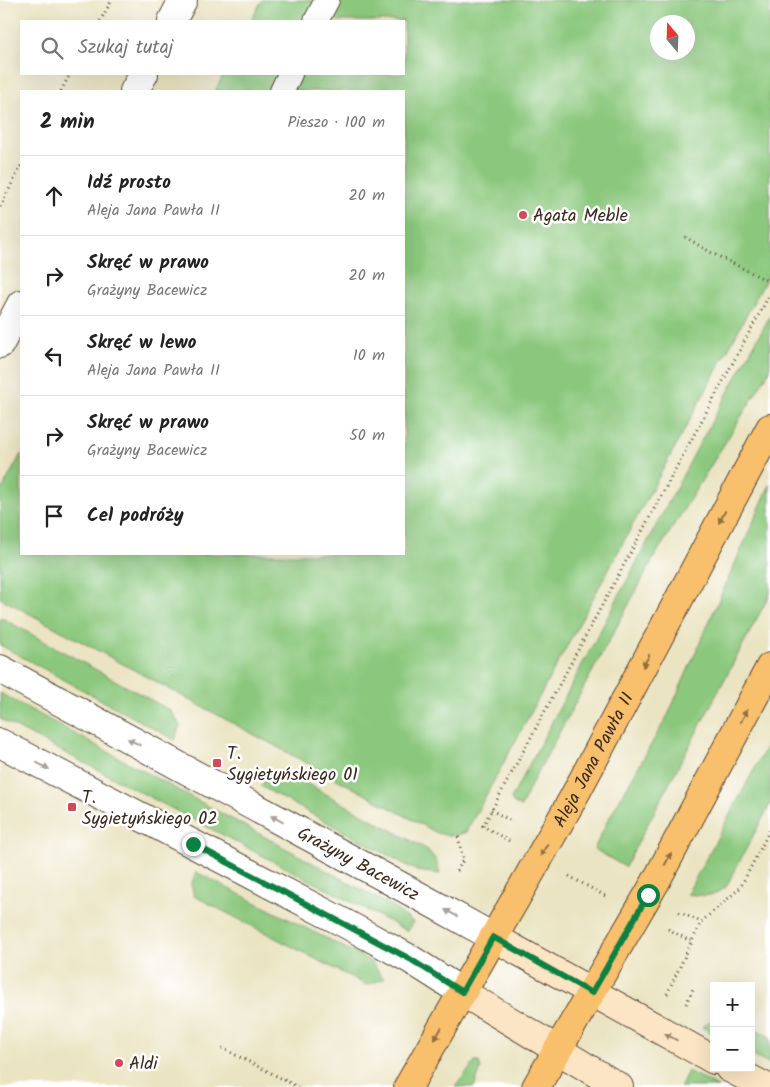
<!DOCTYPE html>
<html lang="pl">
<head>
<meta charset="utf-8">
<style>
  body { margin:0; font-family:Kalam,sans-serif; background:#f6f6f6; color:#222 }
  .controls { position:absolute; right:15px; bottom:15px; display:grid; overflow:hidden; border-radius:0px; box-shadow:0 5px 20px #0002 }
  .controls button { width:45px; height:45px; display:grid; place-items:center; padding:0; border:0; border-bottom:1px solid #e0e0e0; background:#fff; color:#222; font:25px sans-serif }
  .compass { position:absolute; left:650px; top:15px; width:45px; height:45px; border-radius:50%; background:#fff; box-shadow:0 5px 20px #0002; rotate:341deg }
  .stop { position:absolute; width:15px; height:15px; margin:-11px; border:4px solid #0b8043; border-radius:50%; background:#fff }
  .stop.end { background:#0b8043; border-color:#fff; box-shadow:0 1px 5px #0008 }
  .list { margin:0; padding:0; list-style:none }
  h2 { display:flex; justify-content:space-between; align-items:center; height:65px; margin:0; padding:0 20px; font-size:21px }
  h2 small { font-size:16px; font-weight:400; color:#767676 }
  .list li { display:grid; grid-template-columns:32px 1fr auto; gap:15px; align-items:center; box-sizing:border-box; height:80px; padding:0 20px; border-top:1px solid #e0e0e0 }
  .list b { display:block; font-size:19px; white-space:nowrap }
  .list p { margin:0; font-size:16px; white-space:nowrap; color:#767676 }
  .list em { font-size:16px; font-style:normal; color:#767676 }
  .icon { flex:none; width:28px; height:28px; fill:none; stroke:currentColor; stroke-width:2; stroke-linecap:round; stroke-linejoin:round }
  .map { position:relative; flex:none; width:770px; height:1087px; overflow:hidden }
  .search { position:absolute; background:#fff; box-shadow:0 5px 20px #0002; left:20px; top:20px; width:385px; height:55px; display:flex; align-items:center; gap:12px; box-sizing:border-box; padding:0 18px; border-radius:0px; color:#767676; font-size:19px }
  .panel { position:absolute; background:#fff; box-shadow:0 5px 20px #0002; left:20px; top:90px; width:385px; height:465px; border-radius:0px }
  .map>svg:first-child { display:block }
  .green { fill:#8bc87d; stroke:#63794e; fill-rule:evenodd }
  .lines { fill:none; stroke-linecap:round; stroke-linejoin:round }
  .lane-casing { stroke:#554637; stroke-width:26 }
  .street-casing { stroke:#554637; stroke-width:30 }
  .secondary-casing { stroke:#554637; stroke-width:30 }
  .primary-casing { stroke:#554637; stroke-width:30 }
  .path { stroke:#554637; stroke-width:3; stroke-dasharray:1 4; stroke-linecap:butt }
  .lane { stroke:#fff; stroke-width:24 }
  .street { stroke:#fff; stroke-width:28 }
  .secondary { stroke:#fce5c4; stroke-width:28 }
  .primary { stroke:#f8bf6c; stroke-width:28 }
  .oneway { fill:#906d41 }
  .oneway2 { fill:#a79f9a }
  .oneway3 { fill:#9c8871 }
  .route { stroke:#0b8043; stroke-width:6 }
  .poi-dot { fill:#d1495b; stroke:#fff; stroke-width:2 }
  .labels { text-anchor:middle; stroke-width:5; stroke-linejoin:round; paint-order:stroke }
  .poi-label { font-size:18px; fill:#3b2a1e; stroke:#fff; text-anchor:start }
  .street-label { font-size:18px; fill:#3b2a1e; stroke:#fff }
</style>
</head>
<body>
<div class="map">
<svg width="770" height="1087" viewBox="0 0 770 1087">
  <rect width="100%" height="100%" fill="#fff"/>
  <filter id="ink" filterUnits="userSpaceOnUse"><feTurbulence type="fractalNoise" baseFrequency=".02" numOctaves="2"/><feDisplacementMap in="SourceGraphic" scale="10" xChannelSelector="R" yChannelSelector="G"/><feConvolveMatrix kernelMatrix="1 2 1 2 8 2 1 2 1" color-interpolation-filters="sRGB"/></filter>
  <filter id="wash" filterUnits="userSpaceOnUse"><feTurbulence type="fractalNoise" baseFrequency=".0096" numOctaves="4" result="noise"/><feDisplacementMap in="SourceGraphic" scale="20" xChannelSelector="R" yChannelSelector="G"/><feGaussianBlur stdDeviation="1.12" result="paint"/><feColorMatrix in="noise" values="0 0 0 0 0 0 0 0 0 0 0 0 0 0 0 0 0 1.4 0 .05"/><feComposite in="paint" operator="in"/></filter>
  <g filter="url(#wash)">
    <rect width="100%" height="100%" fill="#ebe4c3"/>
    <path class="green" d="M 262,0 L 770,0 L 770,272 L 466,832 C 455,837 448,836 437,833 L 0,598 L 0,493 L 21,454 L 21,554 L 404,554 L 404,91 L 215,91 L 224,74 L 404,74 L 404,21 L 251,21 ZM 658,22 L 688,22 L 688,52 L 658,52 Z
      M 770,316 L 770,370 L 655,556 L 533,781 L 521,807 L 513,803 L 511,799 L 700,443 Z
      M 770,484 L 770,594 L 625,867 L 594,849 L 607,822 L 668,715 Z
      M 0,617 L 171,711 L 180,725 L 175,740 L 0,645 Z
      M 0,693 L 390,905 L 413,922 L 407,931 L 0,719 Z
      M 770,740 L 770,804 L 726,887 C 711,898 704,896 687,894 Z
      M 282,770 L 428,850 L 436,860 L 440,874 L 417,871 L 260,786 L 274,772 Z
      M 196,872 L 363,957 L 372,963 L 384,979 L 366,985 L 194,896 L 191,885 Z
      M 714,1018 L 714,1034 L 702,1027 Z
      M 751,1027 L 770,1037 L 770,1064 L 751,1054 Z
      M 475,1062 L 479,1062 L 481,1069 L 474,1087 L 455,1087 Z
      M 688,1071 L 718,1087 L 680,1087 Z"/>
  </g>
  <g filter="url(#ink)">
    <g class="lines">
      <defs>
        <path id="lane" d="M 316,21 L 327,0
          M 282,91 L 290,74"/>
        <g id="street">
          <path d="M 172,21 L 183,0"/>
          <path d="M 134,91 L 144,74"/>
          <path d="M 0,344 L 21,304"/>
          <path id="s1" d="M 0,669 L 428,901 L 493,937"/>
          <path d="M 0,743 L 348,925 L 410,959 L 462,992"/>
        </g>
        <path id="secondary" d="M 493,937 L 714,1060
          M 462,992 L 619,1087
          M 729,1068 L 766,1087"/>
        <g id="primary">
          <path id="s2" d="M 408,1087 L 571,802 L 770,428"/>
          <path d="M 536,1087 L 655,883 L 770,667"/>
        </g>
      </defs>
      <use href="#lane" class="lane-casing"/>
      <use href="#street" class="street-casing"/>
      <use href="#secondary" class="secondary-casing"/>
      <use href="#primary" class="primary-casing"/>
      <path class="path" d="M 100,21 L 112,0
        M 61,91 L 70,74
        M 0,207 L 21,166
        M 685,237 L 710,252 L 770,282
        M 491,810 L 513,822
        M 509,841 L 483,826 L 770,294
        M 457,871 L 463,860 L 458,836
        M 569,876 L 607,897
        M 679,912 L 701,922
        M 668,929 L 692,942
        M 667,994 L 701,922 L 740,888 L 770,830
        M 686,1004 L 693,989
        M 222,1048 L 298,1087"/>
      <use href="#lane" class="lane"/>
      <use href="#street" class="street"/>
      <use href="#secondary" class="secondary"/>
      <use href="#primary" class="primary"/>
    </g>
    <defs><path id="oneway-solid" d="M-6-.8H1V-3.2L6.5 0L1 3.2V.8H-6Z" transform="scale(1.25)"/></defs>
    <g class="oneway">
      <use href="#oneway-solid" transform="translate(722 517) rotate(118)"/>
      <use href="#oneway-solid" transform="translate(646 661) rotate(118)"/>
      <use href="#oneway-solid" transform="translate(744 716) rotate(-62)"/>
      <use href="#oneway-solid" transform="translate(544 850) rotate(120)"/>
      <use href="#oneway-solid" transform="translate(668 859) rotate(-62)"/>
      <use href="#oneway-solid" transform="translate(438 1034) rotate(120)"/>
    </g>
    <g class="oneway2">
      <use href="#oneway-solid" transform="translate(134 742) rotate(-152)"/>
      <use href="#oneway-solid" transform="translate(43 766) rotate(28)"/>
      <use href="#oneway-solid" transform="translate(277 819) rotate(-152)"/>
      <use href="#oneway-solid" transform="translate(451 913) rotate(-151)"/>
    </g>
    <use class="oneway3" href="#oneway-solid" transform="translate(671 1037) rotate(-151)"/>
  </g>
  <g class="lines" filter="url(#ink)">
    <path class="route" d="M 193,844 L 410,959 L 462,992 L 493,937 L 592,993 L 648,895"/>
  </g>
  <g class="poi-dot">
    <circle cx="523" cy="215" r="5"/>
    <rect x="212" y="758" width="10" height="10" rx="2.5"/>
    <rect x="67" y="802" width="10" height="10" rx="2.5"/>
    <circle cx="119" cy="1063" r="5"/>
  </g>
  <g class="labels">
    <g class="poi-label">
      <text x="533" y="221">Agata Meble</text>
      <text x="227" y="759">T.<tspan x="227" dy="21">Sygietyńskiego 01</tspan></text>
      <text x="82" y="803">T.<tspan x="82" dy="21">Sygietyńskiego 02</tspan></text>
      <text x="129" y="1069">Aldi</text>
    </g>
    <g class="street-label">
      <text dy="6" stroke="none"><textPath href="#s2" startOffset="376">Aleja Jana Pawła II</textPath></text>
      <text dy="6" stroke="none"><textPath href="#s1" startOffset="408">Grażyny Bacewicz</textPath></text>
    </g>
  </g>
</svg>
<div class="controls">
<button>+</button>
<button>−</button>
</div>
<svg class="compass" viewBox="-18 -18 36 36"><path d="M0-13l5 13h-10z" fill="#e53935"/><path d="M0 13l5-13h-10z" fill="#767676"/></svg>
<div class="stop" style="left:648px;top:895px"></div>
<div class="stop end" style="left:193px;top:844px"></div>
<div class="search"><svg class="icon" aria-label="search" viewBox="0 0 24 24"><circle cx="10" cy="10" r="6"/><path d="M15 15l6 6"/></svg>Szukaj tutaj</div>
<section class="panel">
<h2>2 min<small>Pieszo · 100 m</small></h2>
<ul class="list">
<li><svg class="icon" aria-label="ahead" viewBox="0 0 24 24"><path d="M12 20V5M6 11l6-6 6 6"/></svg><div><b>Idź prosto</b><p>Aleja Jana Pawła II</p></div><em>20 m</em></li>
<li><svg class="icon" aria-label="right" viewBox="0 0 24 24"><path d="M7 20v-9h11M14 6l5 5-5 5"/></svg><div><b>Skręć w prawo</b><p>Grażyny Bacewicz</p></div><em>20 m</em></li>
<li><svg class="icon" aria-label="left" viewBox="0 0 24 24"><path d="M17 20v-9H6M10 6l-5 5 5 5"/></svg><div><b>Skręć w lewo</b><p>Aleja Jana Pawła II</p></div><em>10 m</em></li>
<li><svg class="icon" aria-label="right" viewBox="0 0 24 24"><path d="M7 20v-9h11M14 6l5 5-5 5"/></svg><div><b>Skręć w prawo</b><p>Grażyny Bacewicz</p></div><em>50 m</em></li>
<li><svg class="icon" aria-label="arrive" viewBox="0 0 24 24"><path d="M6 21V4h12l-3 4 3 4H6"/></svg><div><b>Cel podróży</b></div></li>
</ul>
</section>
</div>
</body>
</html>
